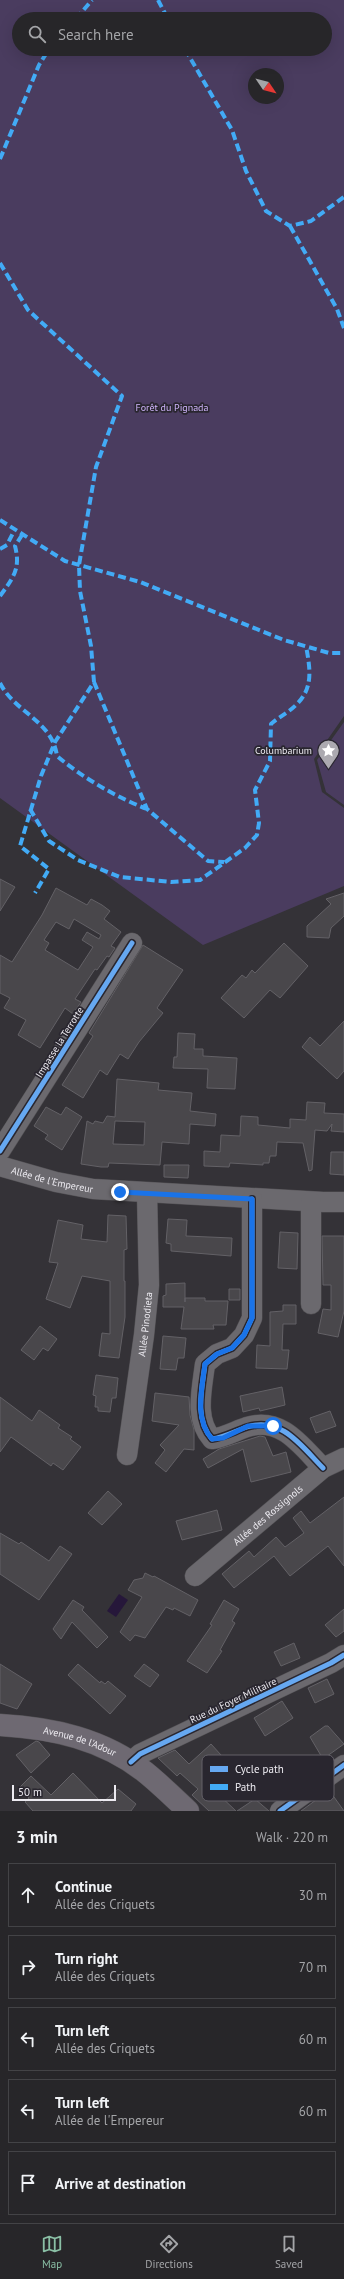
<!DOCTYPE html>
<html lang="en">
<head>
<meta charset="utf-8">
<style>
  body { margin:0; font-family:"PT Sans",sans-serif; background:#2f2e31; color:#f1f3f6 }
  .compass { position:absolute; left:248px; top:68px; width:36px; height:36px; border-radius:50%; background:#272629; box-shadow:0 4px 16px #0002; rotate:125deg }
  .scale { position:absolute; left:12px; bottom:10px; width:104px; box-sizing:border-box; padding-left:4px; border:2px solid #edebf1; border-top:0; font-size:11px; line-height:14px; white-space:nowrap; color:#edebf1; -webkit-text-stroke:3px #29262f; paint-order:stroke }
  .stop { position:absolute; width:12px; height:12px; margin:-9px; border:3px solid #1a73e8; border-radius:50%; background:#fff }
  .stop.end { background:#1a73e8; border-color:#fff; box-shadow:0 1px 4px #0008 }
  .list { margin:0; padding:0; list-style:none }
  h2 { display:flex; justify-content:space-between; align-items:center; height:52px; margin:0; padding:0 16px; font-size:17px }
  h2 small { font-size:13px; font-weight:400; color:#a4a5a8 }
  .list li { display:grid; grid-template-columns:26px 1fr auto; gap:12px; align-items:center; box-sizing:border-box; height:64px; margin:0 8px 8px; padding:0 8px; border:1px solid #434346; border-radius:0px }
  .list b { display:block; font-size:15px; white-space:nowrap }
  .list p { margin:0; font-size:13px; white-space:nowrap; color:#a4a5a8 }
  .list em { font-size:13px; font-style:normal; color:#a4a5a8 }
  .icon { flex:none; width:22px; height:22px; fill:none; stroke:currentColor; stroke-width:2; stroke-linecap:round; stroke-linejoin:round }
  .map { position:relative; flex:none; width:344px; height:1811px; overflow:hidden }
  .search { position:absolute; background:#272629; box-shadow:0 4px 16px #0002; left:12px; right:12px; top:12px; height:44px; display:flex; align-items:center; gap:10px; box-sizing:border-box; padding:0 14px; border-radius:22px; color:#a4a5a8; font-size:15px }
  .sheet { height:412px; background:#272629 }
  nav { display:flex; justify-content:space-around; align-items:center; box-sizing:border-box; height:56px; border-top:1px solid #434346; background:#272629; font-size:11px; color:#a4a5a8 }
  nav a { display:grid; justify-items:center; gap:2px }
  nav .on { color:#8abfa5 }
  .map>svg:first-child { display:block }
  .green { fill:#4a3c5f; fill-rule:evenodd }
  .water { fill:#26173a }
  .building { fill:#49474b; stroke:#636166; fill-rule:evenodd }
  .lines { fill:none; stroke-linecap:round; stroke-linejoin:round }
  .minor-casing { stroke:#535155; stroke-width:21 }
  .major-casing { stroke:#535155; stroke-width:23 }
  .minor { stroke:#6b696e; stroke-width:20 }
  .major { stroke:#6e6972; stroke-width:22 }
  .quiet { stroke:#42abf6; stroke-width:4; stroke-dasharray:8 4; stroke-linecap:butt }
  .cycleway-casing { stroke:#29262f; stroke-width:8 }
  .cycleway { stroke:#66a8f1; stroke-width:5 }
  .route { stroke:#1a73e8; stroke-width:5 }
  .labels { text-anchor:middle; stroke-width:3.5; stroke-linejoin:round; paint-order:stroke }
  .park-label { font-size:10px; fill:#cfb4fb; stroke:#29262f }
  .poi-label { font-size:10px; fill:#edebf1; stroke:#29262f; text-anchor:end }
  .street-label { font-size:10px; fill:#edebf1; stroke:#29262f }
  .key { fill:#29262f; stroke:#646169; stroke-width:1 }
  .key-label { font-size:11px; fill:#edebf1 }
</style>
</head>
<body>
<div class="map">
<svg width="344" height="1811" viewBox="0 0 344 1811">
  <rect width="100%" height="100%" fill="#343237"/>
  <path class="green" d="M 0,0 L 344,0 L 344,716 L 314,759 L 322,792 L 344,808 L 344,886 L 203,945 L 0,798 ZM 19,19 L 325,19 L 325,49 L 19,49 ZM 254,74 L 278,74 L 278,98 L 254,98 Z
    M 344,722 L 344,805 L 326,792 L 317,760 Z"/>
  <path class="water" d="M 119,1594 L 128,1600 L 116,1617 L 107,1611 Z"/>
  <path class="building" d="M 0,879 L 15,887 L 0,911 Z
    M 56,888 L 87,905 L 91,899 L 102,905 L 110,911 L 104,919 L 121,932 L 111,946 L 115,948 L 109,957 L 107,956 L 97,970 L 95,969 L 75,999 L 81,1002 L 73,1014 L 65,1008 L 40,1048 L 18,1035 L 26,1020 L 4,1008 L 10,998 L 0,993 L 0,955 L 12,962 L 42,915 ZM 74,919 L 101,935 L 99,939 L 87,932 L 82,940 L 93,947 L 78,970 L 45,950 L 49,943 L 44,940 L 56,922 L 69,929 Z
    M 344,893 L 344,916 L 331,928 L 329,938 L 307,937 L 307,926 L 331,904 L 326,899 Z
    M 284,943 L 308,966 L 280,998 L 270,990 L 244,1018 L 221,998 L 242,975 L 246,978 L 252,970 L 255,973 Z
    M 143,945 L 183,970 L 157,1008 L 163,1013 L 139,1042 L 128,1059 L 120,1054 L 107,1075 L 100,1070 L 83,1098 L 62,1085 L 93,1036 L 89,1033 Z
    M 344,1021 L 344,1071 L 337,1079 L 302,1047 L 310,1037 L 320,1046 Z
    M 178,1033 L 195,1034 L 194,1049 L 203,1049 L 203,1056 L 237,1058 L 235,1089 L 207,1088 L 208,1069 L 173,1068 L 174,1057 L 177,1057 Z
    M 117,1079 L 159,1083 L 158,1090 L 192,1093 L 190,1111 L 216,1114 L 215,1126 L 190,1124 L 189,1144 L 162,1142 L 160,1165 L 109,1163 L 108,1167 L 101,1167 L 81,1164 L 87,1121 L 93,1124 L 95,1121 L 103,1123 L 107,1116 L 115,1117 ZM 115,1121 L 145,1122 L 144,1145 L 113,1144 Z
    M 307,1102 L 325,1103 L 324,1113 L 344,1114 L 344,1132 L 331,1131 L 332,1124 L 327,1131 L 315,1130 L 312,1170 L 309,1171 L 303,1143 L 277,1142 L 276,1156 L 270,1156 L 269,1163 L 263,1163 L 263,1165 L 230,1163 L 229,1167 L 204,1166 L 204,1151 L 220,1152 L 221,1135 L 240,1136 L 241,1116 L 258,1117 L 258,1125 L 290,1128 L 290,1119 L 306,1120 Z
    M 46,1107 L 61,1115 L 66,1107 L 82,1117 L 62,1150 L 45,1139 L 48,1135 L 34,1126 Z
    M 331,1152 L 344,1152 L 344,1175 L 330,1174 Z
    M 164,1165 L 189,1165 L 188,1178 L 164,1177 Z
    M 108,1215 L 126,1216 L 127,1249 L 124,1250 L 124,1281 L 125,1281 L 125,1317 L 119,1358 L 99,1356 L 102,1333 L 110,1334 L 110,1281 L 82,1276 L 70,1308 L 46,1299 L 58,1263 L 49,1262 L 58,1220 L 83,1225 L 81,1239 L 107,1242 Z
    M 168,1219 L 187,1220 L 186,1236 L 232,1238 L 231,1256 L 171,1251 L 171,1244 L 166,1243 Z
    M 280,1232 L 298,1233 L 297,1269 L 278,1268 Z
    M 322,1236 L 344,1236 L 344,1311 L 338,1337 L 318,1333 L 323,1309 L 331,1310 L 331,1285 L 323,1285 Z
    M 185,1283 L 185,1302 L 185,1298 L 205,1298 L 205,1301 L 228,1301 L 226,1325 L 213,1325 L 214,1329 L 181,1329 L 184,1307 L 163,1307 L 163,1296 L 166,1295 L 166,1284 Z
    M 229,1289 L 240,1289 L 240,1300 L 229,1300 Z
    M 283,1305 L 296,1305 L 296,1324 L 283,1324 L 282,1350 L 289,1350 L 287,1369 L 256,1368 L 257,1345 L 270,1346 L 270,1312 L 283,1311 Z
    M 40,1326 L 57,1339 L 48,1351 L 43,1348 L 34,1360 L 21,1350 Z
    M 163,1336 L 186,1338 L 184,1358 L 178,1358 L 176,1370 L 160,1369 Z
    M 96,1375 L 118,1378 L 116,1398 L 112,1398 L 110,1412 L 98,1411 L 98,1407 L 95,1407 L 96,1396 L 93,1395 Z
    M 282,1387 L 285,1405 L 260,1411 L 259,1408 L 243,1412 L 240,1396 Z
    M 155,1393 L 189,1397 L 190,1415 L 194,1430 L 194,1450 L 184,1449 L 166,1472 L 155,1463 L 165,1450 L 160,1445 L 179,1425 L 152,1421 Z
    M 0,1397 L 32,1421 L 39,1410 L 60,1425 L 58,1428 L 72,1437 L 70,1439 L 81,1447 L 63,1470 L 53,1463 L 51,1466 L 11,1437 L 0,1452 Z
    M 330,1411 L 336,1426 L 316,1433 L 310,1418 Z
    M 260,1436 L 265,1437 L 273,1456 L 286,1452 L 291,1472 L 251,1482 L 243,1449 L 208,1468 L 203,1459 L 219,1449 Z
    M 108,1491 L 122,1504 L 102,1525 L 88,1513 Z
    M 344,1497 L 344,1566 L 328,1546 L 290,1576 L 274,1556 L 234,1588 L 222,1574 L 249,1551 L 254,1557 L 276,1537 L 285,1547 L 304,1533 L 293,1518 L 301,1511 L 310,1523 Z
    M 217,1510 L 222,1530 L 182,1540 L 176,1521 Z
    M 0,1533 L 19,1544 L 21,1542 L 49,1561 L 60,1546 L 72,1554 L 39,1600 L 0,1574 Z
    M 145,1573 L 153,1577 L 154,1576 L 198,1600 L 190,1616 L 174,1608 L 173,1610 L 166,1607 L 145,1638 L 135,1635 L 130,1641 L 120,1632 L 142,1597 L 128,1590 L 134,1580 L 143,1578 Z
    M 73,1600 L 84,1607 L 82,1610 L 108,1637 L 97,1648 L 72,1622 L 61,1639 L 53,1629 Z
    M 224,1600 L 239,1609 L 232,1621 L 235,1623 L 220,1650 L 222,1651 L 207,1673 L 187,1661 L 212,1625 L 210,1624 Z
    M 344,1609 L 344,1631 L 336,1637 L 325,1625 Z
    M 294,1643 L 300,1658 L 281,1666 L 274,1652 Z
    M 0,1664 L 32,1684 L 17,1709 L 0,1703 Z
    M 78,1664 L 100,1683 L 101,1681 L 105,1684 L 108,1681 L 126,1696 L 110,1714 L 68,1675 Z
    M 144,1664 L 159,1675 L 150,1687 L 134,1676 Z
    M 327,1679 L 334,1694 L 315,1703 L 308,1688 Z
    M 282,1701 L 293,1718 L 265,1736 L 254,1718 Z
    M 325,1726 L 328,1726 L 344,1744 L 323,1759 L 310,1737 Z
    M 36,1741 L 39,1742 L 50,1755 L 31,1773 L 16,1755 Z
    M 211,1744 L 221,1755 L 207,1768 L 224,1785 L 216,1792 L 236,1811 L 209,1811 L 192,1795 L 198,1789 L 180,1773 L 177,1776 L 158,1758 L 175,1750 L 189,1764 Z
    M 73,1773 L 102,1803 L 118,1789 L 136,1804 L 131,1811 L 33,1811 L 25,1802 L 29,1798 L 19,1788 L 31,1776 L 51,1795 Z
    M 329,1790 L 344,1811 L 301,1811 L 316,1800 Z
    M 255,1799 L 269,1811 L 237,1811 Z"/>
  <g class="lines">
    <defs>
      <g id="minor">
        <path d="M 0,1151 L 132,943"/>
        <path id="s1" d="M 0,1166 L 56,1182 L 93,1189 L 323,1202 L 344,1202"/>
        <path d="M 252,1199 L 252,1318 L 244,1335 L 232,1348 L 217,1354 L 205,1364 C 202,1389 194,1419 212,1439 C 225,1437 235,1431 247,1427 C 282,1416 302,1447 323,1468"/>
        <path d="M 311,1202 L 311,1304"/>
        <path id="s2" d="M 127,1455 L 144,1335 L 149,1285 L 147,1193"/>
        <path id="s3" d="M 195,1576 L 323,1468 L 344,1458"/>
        <path d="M 131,1762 L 140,1754 L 331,1663 L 344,1655"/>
        <path d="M 280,1811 L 344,1765"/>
      </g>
      <g id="major">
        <path id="s4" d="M 0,1725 C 53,1728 103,1739 145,1772 C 160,1784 174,1798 188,1811"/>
      </g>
    </defs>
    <use href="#minor" class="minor-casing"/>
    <use href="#major" class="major-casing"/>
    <use href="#minor" class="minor"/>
    <use href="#major" class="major"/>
    <path class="quiet" d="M 158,0 L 168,19
      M 76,19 L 92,0
      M 185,49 L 232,130 L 246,171 L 266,211 L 290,226 L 311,221 L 344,197
      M 0,159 L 39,65 L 49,49
      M 290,226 L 337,309 L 344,328
      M 0,263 L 28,310 L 122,396 L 96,467 L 79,565 L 80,591 L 91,646 L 94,682 L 55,742 L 41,776 L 20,846 L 49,869 L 35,893
      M 0,520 L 65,561 L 140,582 L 284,640 L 329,653 L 344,653
      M 0,549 L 7,545 L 14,531
      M 0,596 C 13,578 21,569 15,546 L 22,535
      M 94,682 L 147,809 L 208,861 L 224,862
      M 0,683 C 15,713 52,720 57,756 C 83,778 116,797 147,809
      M 30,809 L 49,841 L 78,860 L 120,877 L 171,882 L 200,880 L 245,848 L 257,835 L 259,823 L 255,790 L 270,761 L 271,724 C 279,717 289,712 296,705 C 314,688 310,668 306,646"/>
    <defs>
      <path id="cycleway" d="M 0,1151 L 132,943
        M 252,1199 L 252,1318 L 244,1335 L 232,1348 L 217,1354 L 205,1364 C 202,1389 194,1419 212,1439 C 225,1437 235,1431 247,1427 C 282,1416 302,1447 323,1468
        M 131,1762 L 140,1754 L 331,1663 L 344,1655
        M 280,1811 L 344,1765"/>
    </defs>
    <use href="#cycleway" class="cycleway-casing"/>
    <use href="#cycleway" class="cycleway"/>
  </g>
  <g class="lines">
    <path class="route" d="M 120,1192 L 252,1199 L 252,1318 L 244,1335 L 232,1348 L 217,1354 L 205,1364 C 202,1389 194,1419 212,1439 L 223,1438 L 248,1426 L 273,1426"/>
  </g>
  <defs>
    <symbol id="sight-pin" viewBox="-11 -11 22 30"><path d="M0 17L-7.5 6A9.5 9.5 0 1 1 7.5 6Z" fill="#acaab0" stroke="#29262f"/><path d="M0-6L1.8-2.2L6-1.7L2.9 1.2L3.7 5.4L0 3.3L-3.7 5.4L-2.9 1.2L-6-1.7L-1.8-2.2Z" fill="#fff"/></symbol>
  </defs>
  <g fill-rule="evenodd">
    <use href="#sight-pin" x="316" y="738" width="25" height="34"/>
  </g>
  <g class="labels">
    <g class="park-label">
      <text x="172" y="411">Forêt du Pignada</text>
    </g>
    <g class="poi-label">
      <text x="312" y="754">Columbarium</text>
    </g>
    <g class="street-label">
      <text transform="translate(59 1042) rotate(-58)" y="4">Impasse la Terrotte</text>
      <text dy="4" stroke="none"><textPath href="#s1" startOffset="54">Allée de l'Empereur</textPath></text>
      <text dy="4" stroke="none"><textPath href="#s2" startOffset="132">Allée Pinodieta</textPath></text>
      <text dy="4" stroke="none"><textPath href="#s3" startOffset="95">Allée des Rossignols</textPath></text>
      <text transform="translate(233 1700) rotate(-25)" y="4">Rue du Foyer Militaire</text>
      <text dy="4" stroke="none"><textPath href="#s4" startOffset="82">Avenue de l'Adour</textPath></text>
    </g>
  </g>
  <rect x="202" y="1755" width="132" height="46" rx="6" class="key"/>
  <rect x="210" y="1766" width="18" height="6" fill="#66a8f1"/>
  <rect x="210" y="1784" width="18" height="6" fill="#42abf6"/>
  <g class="key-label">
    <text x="235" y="1773">Cycle path</text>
    <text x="235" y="1791">Path</text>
  </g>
</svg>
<svg class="compass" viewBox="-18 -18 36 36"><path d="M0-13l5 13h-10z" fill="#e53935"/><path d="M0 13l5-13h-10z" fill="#a4a5a8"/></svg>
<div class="scale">50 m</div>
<div class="stop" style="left:273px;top:1426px"></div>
<div class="stop end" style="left:120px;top:1192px"></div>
<div class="search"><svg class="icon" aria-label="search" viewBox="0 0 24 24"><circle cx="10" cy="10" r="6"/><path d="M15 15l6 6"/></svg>Search here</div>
</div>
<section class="sheet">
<h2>3 min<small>Walk · 220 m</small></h2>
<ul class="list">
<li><svg class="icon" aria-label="ahead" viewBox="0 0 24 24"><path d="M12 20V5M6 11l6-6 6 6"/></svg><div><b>Continue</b><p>Allée des Criquets</p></div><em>30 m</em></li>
<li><svg class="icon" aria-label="right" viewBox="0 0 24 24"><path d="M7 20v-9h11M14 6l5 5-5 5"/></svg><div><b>Turn right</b><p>Allée des Criquets</p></div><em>70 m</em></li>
<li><svg class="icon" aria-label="left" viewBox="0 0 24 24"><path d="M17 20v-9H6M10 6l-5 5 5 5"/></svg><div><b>Turn left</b><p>Allée des Criquets</p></div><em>60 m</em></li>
<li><svg class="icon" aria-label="left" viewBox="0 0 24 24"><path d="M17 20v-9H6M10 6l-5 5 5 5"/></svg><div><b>Turn left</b><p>Allée de l'Empereur</p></div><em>60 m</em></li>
<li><svg class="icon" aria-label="arrive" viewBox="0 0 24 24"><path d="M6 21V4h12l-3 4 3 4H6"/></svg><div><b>Arrive at destination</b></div></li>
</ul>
</section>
<nav>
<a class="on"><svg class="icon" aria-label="map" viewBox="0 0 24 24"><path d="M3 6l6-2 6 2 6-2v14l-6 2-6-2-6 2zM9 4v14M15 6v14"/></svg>Map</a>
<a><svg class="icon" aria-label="directions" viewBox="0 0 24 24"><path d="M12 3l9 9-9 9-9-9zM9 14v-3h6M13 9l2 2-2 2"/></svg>Directions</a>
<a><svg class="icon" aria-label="saved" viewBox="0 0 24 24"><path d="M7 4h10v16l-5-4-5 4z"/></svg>Saved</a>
</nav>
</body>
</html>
